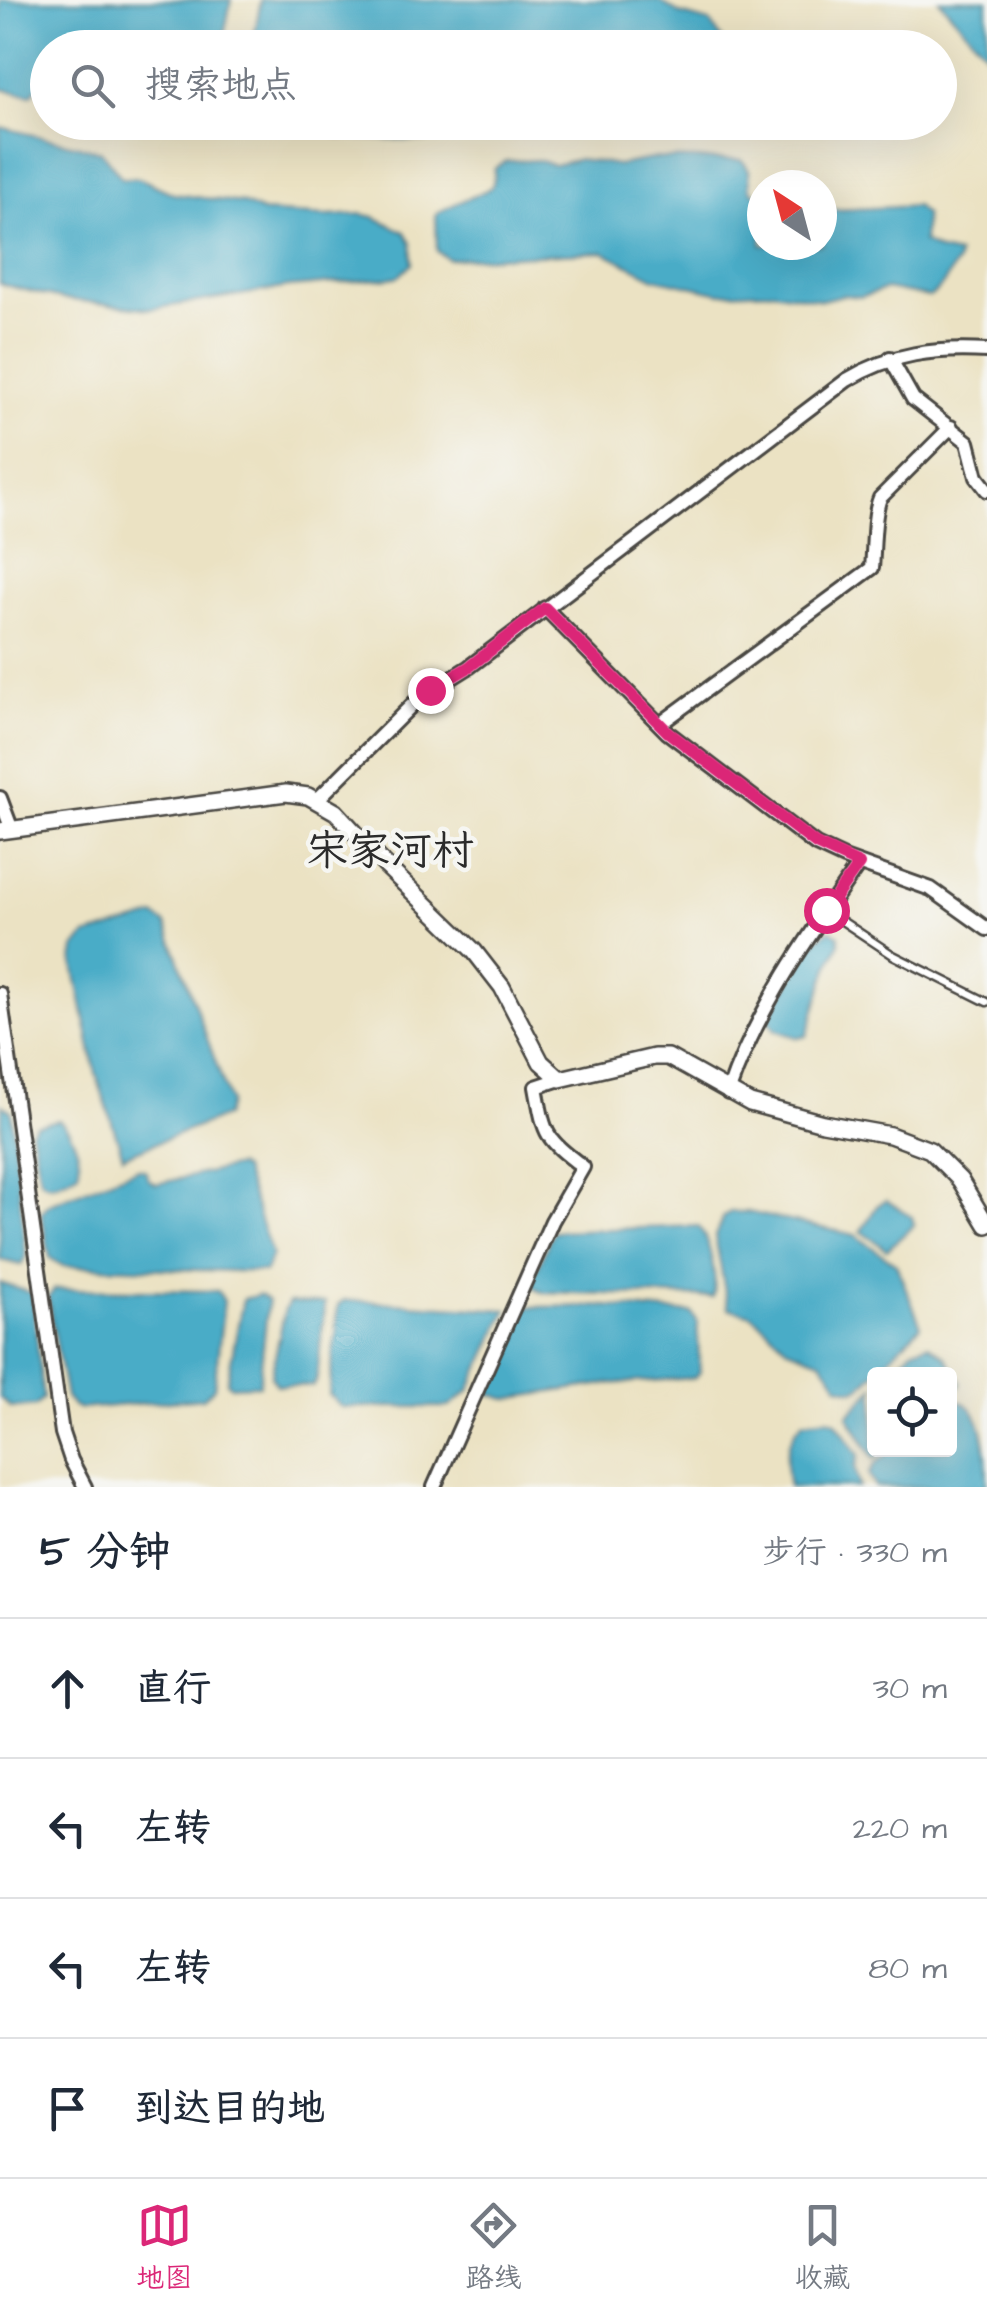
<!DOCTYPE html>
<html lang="zh">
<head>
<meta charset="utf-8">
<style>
  body { margin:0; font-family:"Architects Daughter","LXGW WenKai TC",sans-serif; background:#f2f2f3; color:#1f2937 }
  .controls { position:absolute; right:30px; bottom:30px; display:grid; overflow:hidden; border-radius:10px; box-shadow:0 10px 40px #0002 }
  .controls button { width:90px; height:90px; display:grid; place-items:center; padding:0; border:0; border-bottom:2px solid #e0e1e3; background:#fff; color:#1f2937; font:50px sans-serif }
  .compass { position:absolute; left:747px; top:170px; width:90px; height:90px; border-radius:50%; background:#fff; box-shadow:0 10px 40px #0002; rotate:324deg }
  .stop { position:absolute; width:30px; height:30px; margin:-22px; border:8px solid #db2777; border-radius:50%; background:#fff }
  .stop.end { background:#db2777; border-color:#fff; box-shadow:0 2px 10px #0008 }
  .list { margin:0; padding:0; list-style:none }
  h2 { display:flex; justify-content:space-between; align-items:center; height:130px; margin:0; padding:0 40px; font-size:42px }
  h2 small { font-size:32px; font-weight:400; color:#747a83 }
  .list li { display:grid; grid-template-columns:65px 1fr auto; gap:30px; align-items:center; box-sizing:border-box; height:140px; padding:0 40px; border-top:2px solid #e0e1e3 }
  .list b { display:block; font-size:38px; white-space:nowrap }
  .list em { font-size:32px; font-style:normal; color:#747a83 }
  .icon { flex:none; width:55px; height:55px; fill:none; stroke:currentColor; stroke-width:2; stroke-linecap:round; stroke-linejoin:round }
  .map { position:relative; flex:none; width:987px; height:1487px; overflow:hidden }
  .search { position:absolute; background:#fff; box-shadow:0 10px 40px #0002; left:30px; right:30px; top:30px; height:110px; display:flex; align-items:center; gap:25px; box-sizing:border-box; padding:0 35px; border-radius:55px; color:#747a83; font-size:38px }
  .sheet { height:690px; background:#fff }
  nav { display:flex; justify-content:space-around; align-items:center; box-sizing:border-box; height:140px; border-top:2px solid #e0e1e3; background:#fff; font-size:28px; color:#747a83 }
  nav a { display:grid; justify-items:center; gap:5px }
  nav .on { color:#db2777 }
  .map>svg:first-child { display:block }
  .water { fill:#48acc7; stroke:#3a6c79; stroke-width:2.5 }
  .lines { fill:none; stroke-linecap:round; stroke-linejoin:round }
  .service-casing { stroke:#484642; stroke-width:11 }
  .minor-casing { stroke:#484642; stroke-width:18 }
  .tertiary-casing { stroke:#484642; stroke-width:20 }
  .service { stroke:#fff; stroke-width:6 }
  .minor { stroke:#fff; stroke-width:12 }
  .tertiary { stroke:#fff; stroke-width:15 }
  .route { stroke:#db2777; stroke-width:12 }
  .labels { text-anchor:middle; stroke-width:9; stroke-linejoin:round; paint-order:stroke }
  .quarter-label { font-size:42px; fill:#2b2b2b; stroke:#f6f6f2 }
</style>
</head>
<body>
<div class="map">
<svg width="987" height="1487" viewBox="0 0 987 1487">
  <rect width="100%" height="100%" fill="#f6f6f2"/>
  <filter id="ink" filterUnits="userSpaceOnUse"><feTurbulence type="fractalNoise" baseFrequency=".01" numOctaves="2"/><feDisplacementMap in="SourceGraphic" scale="20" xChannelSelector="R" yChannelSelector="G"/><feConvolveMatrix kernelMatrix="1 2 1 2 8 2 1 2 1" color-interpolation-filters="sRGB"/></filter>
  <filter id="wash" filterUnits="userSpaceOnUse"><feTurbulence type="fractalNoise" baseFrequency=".0048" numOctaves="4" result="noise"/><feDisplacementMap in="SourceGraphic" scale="40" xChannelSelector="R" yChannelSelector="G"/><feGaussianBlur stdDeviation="2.25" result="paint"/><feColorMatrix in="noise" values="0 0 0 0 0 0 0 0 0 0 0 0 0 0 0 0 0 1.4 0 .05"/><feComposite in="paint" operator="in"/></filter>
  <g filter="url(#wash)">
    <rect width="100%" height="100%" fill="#ebe2c3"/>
    <path class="water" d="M 0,0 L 231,0 L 222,47 L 48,48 L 47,83 L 39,85 L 31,95 L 0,89 Z
      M 261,0 L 658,0 L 680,14 L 710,22 L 727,47 L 252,47 Z
      M 939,0 L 987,0 L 987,54 Z
      M 313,123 L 617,123 L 498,126 L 479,136 L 458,133 L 424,141 L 339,137 L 323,131 Z
      M 0,127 L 101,151 L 122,178 L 139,178 L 174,194 L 242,203 L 262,212 L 327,216 L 361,214 L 374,217 L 405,232 L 411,243 L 412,264 L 399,276 L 390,278 L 289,287 L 151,309 L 62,299 L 0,284 Z
      M 656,158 L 742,160 L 749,170 L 750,189 L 762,200 L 762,245 L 822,245 L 822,213 L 830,210 L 916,206 L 925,215 L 923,242 L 939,251 L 958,255 L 957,262 C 949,274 943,289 929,297 L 886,289 L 860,297 L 843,295 L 822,300 L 773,291 L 720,293 L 655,278 L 603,252 L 448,259 L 437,251 L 436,215 C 449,203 486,194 492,186 C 494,183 494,172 495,168 L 506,161 L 538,160 L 554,165 L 579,159 L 618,165 Z
      M 155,916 L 166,924 L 230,1102 L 225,1116 L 123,1156 L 96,1074 L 73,960 L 75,948 L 85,936 Z
      M 830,930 L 839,935 L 839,944 L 828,968 L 807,1036 L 799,1038 L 775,1030 L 768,1018 L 814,942 Z
      M 2,1105 L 11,1111 L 26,1256 L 21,1265 L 0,1260 Z
      M 59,1120 C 72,1131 83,1156 78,1173 C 66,1179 50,1190 40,1179 L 31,1131 L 35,1125 Z
      M 237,1166 L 243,1170 L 272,1255 L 265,1272 L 63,1266 L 50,1258 L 41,1213 L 49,1204 L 138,1168 L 145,1170 L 149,1180 L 156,1184 Z
      M 886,1200 L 912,1217 L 914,1225 L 887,1250 L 861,1231 L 877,1206 Z
      M 730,1212 L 748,1212 L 855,1235 L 896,1264 L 921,1326 L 862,1386 L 854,1390 L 839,1386 L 821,1360 L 788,1348 L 752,1315 L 728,1308 L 715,1236 L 723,1217 Z
      M 698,1226 C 710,1239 718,1281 713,1297 L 541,1292 L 531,1284 L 553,1231 Z
      M 0,1283 L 32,1293 L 43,1398 L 36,1406 L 11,1408 L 0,1398 Z
      M 55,1289 L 218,1291 L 224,1301 L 214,1388 L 203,1398 L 80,1409 L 73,1406 L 66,1398 L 48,1297 Z
      M 259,1295 L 268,1301 L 259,1385 L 231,1386 L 227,1382 L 243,1299 Z
      M 344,1300 L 507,1310 L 469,1391 L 449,1407 L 341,1407 L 329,1394 L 338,1305 Z
      M 289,1303 L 325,1303 L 317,1379 L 312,1386 L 277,1385 L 271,1376 L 285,1309 Z
      M 607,1306 L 692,1313 L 697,1321 L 700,1372 L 694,1378 L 605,1384 L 506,1399 L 483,1392 L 524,1307 Z
      M 928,1344 L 945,1356 L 961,1381 L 961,1386 L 950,1395 L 950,1374 L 888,1374 L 914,1349 Z
      M 874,1387 L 874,1450 L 885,1450 L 874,1459 L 848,1416 Z
      M 954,1400 C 987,1402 987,1461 987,1487 L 875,1487 L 869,1474 L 875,1464 L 892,1450 L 950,1450 L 950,1402 Z
      M 828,1418 L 836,1422 L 859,1455 L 855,1468 L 860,1487 L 789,1487 C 784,1462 785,1441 803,1421 Z"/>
  </g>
  <g filter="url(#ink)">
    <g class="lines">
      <defs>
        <path id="service" d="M 827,911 L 893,955 L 987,1002"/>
        <path id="minor" d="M 890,358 L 913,399 L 968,442 L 977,477 L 987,490
          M 545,608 L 667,732 L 816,845 L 844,858 L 931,889 L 987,929
          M 660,724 L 872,568 C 874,548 873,514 880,498 L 951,427
          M 0,798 L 12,830
          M 317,800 L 418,699 L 469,667 L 847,380 C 892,353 935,348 987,351
          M 0,994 L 62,1433 L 71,1460 L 85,1487
          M 728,1093 C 756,1010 809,935 859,864
          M 434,1487 L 552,1221 L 583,1167 C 544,1137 545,1136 536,1087 L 560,1079"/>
        <path id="tertiary" d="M 0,831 L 286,793 L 308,796 L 336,812 L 384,864 L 474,951 L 502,987 L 541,1062 L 560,1079 L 654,1057 L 668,1057 L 750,1103 L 823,1123 L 890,1135 L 930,1150 L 960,1180 L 987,1225"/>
      </defs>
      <use href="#service" class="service-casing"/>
      <use href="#minor" class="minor-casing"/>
      <use href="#tertiary" class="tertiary-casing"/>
      <use href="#service" class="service"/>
      <use href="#minor" class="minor"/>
      <use href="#tertiary" class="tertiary"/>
    </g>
  </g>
  <g class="lines" filter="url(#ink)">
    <path class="route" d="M 430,690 L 469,667 L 545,608 L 668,732 L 816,844 L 859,864 L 826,910"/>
  </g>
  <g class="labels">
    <g class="quarter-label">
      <text x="390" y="864">宋家河村</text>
    </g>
  </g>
</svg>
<div class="controls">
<button><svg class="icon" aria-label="locate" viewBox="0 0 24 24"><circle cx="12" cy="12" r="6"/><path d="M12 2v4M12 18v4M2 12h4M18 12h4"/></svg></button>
</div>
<svg class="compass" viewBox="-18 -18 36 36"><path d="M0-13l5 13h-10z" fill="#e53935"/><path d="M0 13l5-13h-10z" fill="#747a83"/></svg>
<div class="stop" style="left:826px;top:910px"></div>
<div class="stop end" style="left:430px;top:690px"></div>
<div class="search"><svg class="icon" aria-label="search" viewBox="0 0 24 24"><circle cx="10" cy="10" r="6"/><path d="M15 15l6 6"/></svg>搜索地点</div>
</div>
<section class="sheet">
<h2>5 分钟<small>步行 · 330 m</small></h2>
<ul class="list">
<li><svg class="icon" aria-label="ahead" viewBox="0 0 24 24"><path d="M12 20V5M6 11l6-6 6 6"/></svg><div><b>直行</b></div><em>30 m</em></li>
<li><svg class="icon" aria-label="left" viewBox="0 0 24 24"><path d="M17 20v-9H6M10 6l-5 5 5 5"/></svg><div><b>左转</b></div><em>220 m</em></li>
<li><svg class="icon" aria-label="left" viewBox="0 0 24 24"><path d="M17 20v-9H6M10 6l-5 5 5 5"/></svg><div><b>左转</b></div><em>80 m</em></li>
<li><svg class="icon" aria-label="arrive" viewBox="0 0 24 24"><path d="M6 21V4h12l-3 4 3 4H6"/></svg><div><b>到达目的地</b></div></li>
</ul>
</section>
<nav>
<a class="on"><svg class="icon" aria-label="map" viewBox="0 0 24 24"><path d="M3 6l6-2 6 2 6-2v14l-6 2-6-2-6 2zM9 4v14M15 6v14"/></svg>地图</a>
<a><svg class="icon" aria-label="directions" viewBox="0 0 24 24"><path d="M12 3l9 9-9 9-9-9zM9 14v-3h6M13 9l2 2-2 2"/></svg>路线</a>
<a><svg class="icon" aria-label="saved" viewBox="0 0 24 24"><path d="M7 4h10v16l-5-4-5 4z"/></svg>收藏</a>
</nav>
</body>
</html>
